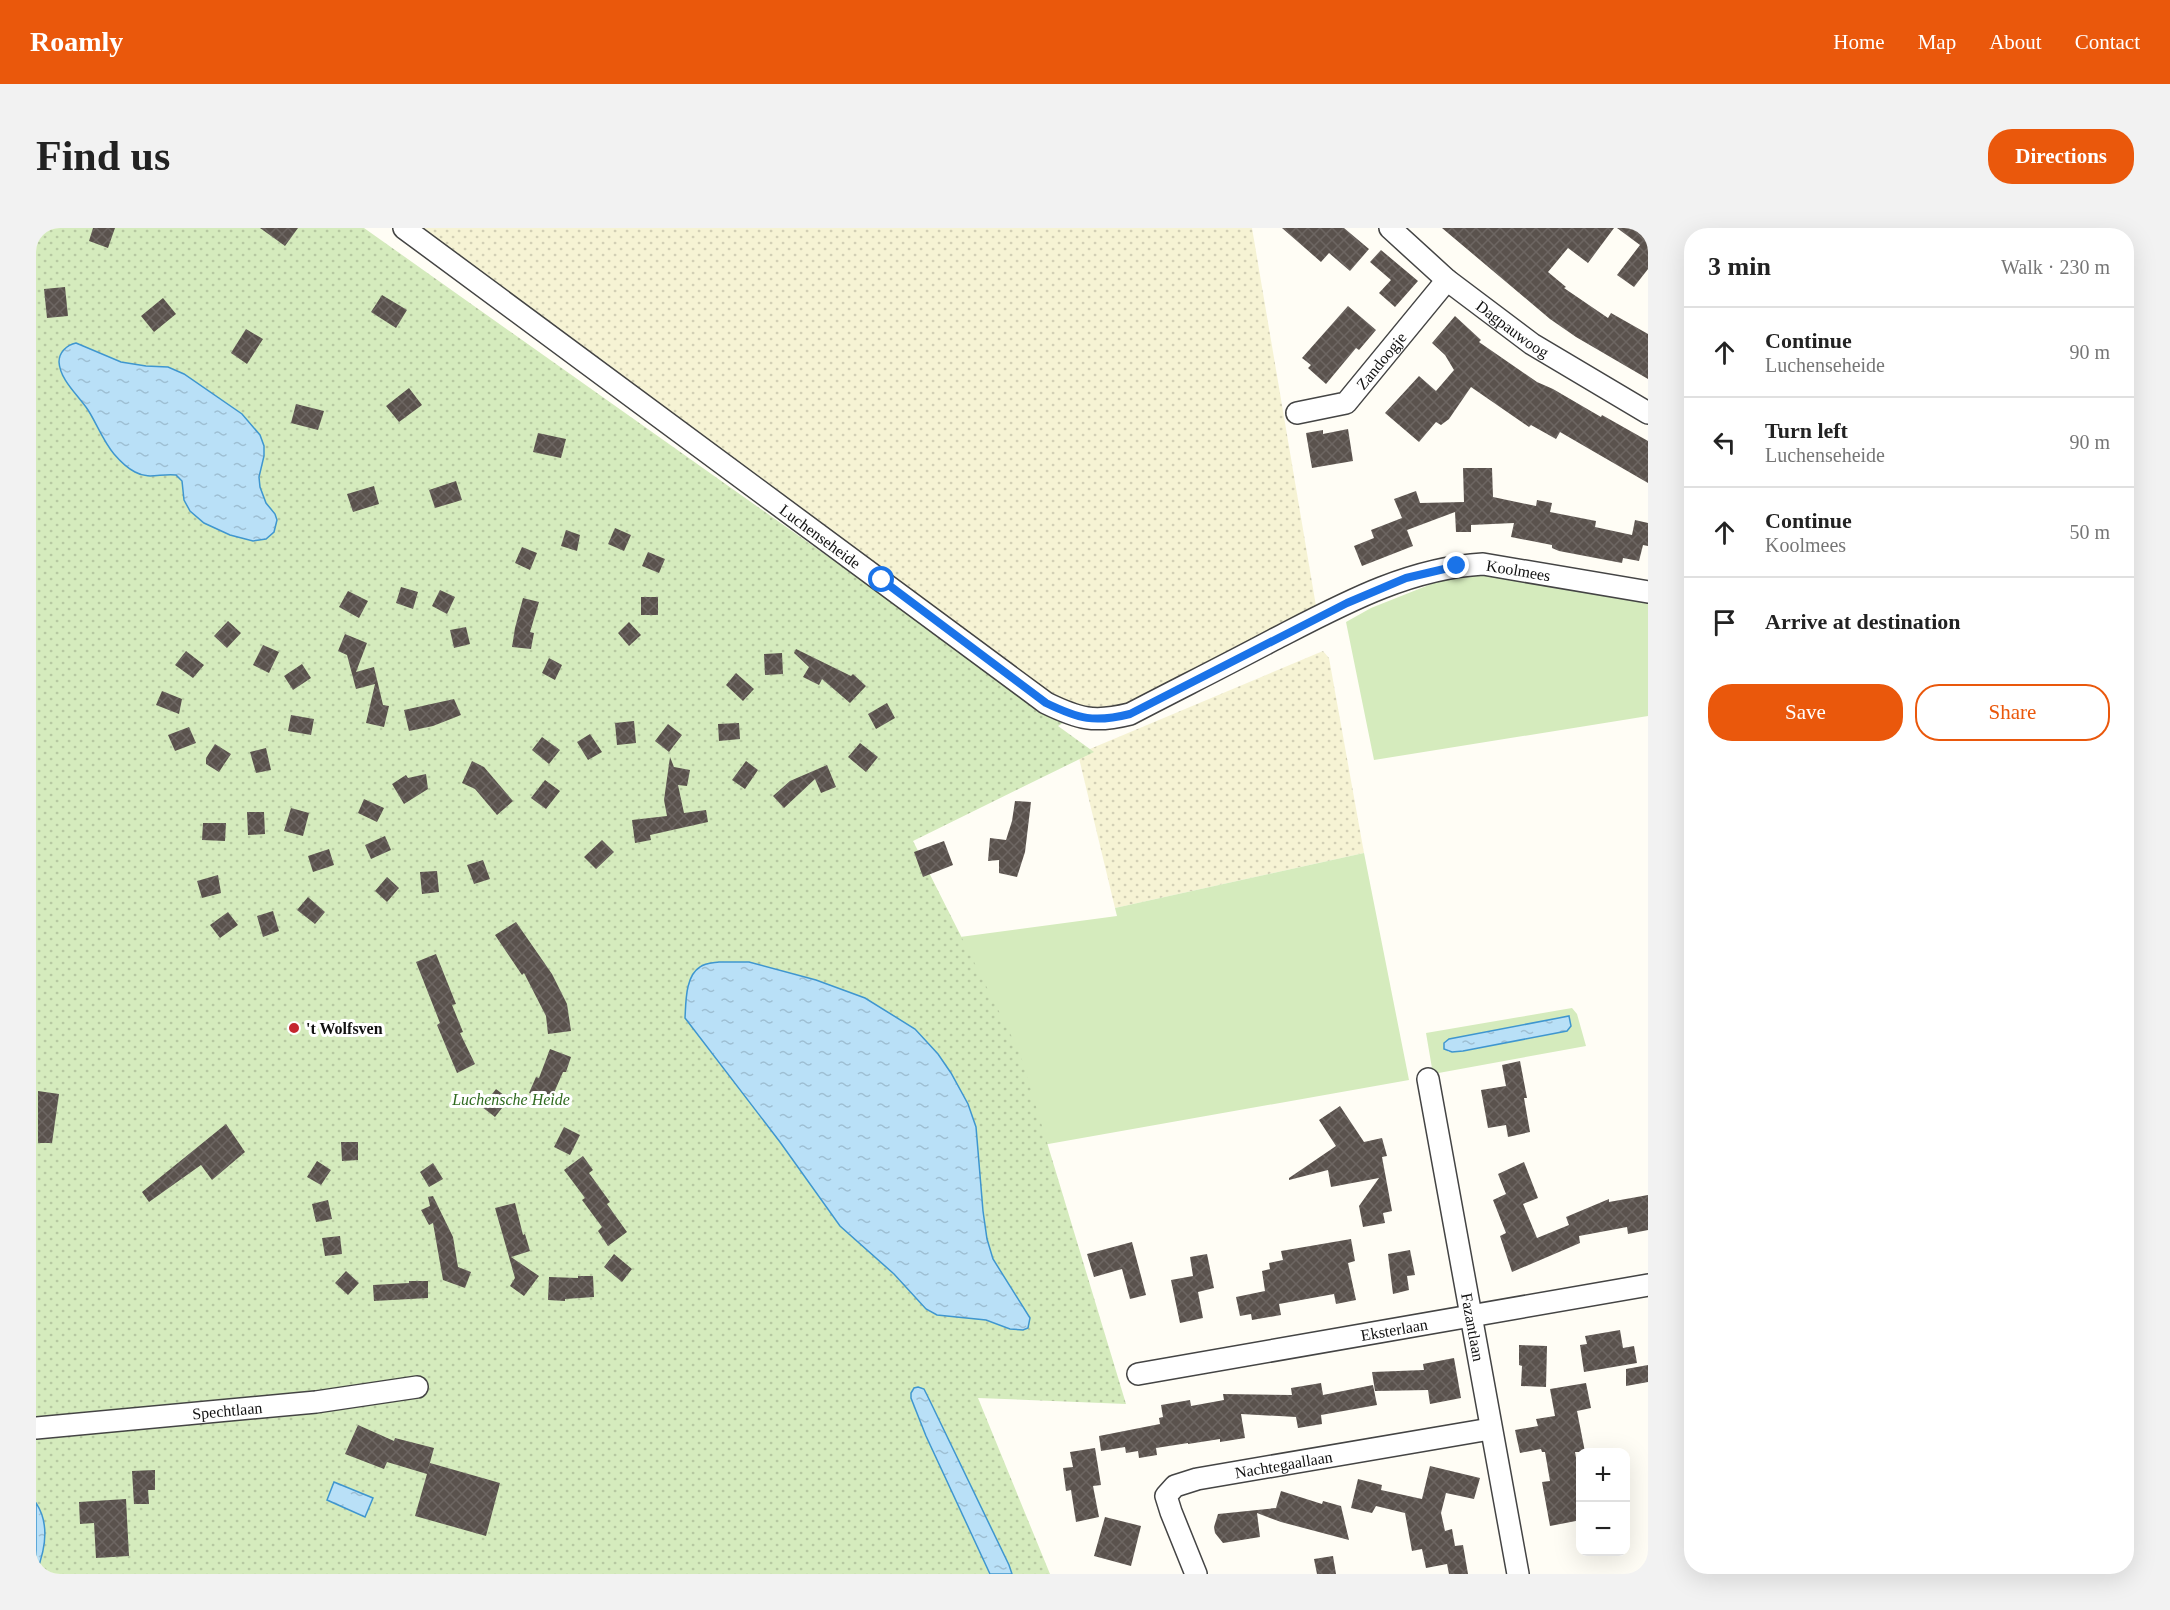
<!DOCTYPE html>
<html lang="en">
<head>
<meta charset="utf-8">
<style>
  body { margin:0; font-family:"Times New Roman",serif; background:#f2f2f2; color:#222 }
  .controls { position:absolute; right:18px; bottom:18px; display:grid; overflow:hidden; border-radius:12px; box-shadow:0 6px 24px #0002 }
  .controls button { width:54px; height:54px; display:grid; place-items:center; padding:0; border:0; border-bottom:2px solid #e0e0e0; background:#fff; color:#222; font:30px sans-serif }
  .stop { position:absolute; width:18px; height:18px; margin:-14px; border:4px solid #1a73e8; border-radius:50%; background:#fff }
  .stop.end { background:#1a73e8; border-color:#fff; box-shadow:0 2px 6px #0008 }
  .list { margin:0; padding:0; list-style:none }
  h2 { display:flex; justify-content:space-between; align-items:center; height:78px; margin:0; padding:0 24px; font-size:26px }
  h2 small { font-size:20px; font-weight:400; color:#767676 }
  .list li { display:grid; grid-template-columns:39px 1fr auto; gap:18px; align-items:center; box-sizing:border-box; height:90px; padding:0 24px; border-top:2px solid #e0e0e0 }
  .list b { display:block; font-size:22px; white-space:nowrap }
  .list p { margin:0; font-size:20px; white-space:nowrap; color:#767676 }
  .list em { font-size:20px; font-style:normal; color:#767676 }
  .actions { display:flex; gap:12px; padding:18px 24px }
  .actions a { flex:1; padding:14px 0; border:2px solid #ea580c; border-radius:24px; text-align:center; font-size:21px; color:#ea580c }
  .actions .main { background:#ea580c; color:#fff }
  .icon { flex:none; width:33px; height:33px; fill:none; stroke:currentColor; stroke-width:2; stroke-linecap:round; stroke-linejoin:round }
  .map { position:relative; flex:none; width:1612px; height:1346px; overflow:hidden; border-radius:24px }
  header { display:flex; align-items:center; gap:36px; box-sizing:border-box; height:84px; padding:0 30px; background:#ea580c; color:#fff }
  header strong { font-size:28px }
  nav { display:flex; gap:33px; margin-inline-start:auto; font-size:21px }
  .intro { display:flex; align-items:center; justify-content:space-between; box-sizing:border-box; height:144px; padding:0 36px }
  h1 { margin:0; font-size:42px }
  .button { padding:15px 27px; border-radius:24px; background:#ea580c; color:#fff; font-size:21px; font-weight:700 }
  main { display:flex; gap:36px; padding:0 36px }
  aside { flex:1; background:#fff; border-radius:24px; box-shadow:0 6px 24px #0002 }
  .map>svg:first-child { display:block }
  .farmland { fill:url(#farmland-dots) }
  .grass { fill:#d5ebbd; fill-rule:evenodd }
  .park { fill:url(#park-dots) }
  .water { fill:url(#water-ripples); stroke:#3f96cf; stroke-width:1.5 }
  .building { fill:url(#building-cross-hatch) }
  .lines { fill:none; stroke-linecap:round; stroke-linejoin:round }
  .minor-casing { stroke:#444; stroke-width:24 }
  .minor { stroke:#fff; stroke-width:21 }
  .route { stroke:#1a73e8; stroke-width:8 }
  .poi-dot { fill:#c4262e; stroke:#fff; stroke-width:2 }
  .labels { text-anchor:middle; stroke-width:6; stroke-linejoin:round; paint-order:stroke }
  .street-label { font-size:16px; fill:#111; stroke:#fff }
  .poi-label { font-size:16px; font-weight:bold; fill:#111; stroke:#fff; text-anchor:start }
  .park-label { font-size:16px; font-style:italic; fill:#2f6b1f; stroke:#fff }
</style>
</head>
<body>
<header>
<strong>Roamly</strong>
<nav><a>Home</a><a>Map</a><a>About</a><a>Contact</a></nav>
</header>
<div class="intro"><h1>Find us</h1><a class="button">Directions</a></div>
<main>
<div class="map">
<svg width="1612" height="1346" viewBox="0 0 1612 1346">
  <defs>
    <pattern id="farmland-dots" width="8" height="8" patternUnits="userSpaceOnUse" patternTransform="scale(1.5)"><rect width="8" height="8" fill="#f6f3d4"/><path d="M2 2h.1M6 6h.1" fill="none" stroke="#d2cfb5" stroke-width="1.8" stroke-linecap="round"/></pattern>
    <pattern id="park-dots" width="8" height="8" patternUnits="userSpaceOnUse" patternTransform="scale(1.5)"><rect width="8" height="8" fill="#d5ebbd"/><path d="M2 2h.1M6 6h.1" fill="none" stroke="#b6c8a1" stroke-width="1.8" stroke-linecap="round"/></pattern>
    <pattern id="water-ripples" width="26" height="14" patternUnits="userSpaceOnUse" patternTransform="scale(1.5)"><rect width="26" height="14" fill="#b9e0f7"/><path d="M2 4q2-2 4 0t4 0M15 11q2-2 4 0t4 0" fill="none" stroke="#9ebfd3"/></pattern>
    <pattern id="building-cross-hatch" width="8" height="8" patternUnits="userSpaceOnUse" patternTransform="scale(1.5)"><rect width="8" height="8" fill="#5a524d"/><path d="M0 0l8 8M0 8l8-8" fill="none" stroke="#6d6662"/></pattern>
  </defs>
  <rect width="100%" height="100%" fill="#fffdf5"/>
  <path class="farmland" d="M 387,0 L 1216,0 L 1281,384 L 1087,483 L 1033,480 L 909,393 L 655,199 Z
    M 1287,423 L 1293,430 L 1328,625 L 1079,680 L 1042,526 Z"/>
  <path class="grass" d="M 1418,347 L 1458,347 L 1612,374 L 1612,488 L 1338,532 L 1310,394 L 1335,380 Z
    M 1328,625 L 1373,852 L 1001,918 L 924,709 L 1081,688 L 1079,680 Z
    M 1536,780 L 1541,786 L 1550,818 L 1397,846 L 1390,805 ZM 1533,788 L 1535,798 L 1531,803 L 1439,821 L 1412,824 L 1413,811 Z"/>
  <path class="park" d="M 0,0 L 328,0 L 1027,495 L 1022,498 L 1058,524 L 877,613 L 984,825 L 1090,1176 L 942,1170 L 1014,1346 L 0,1346 Z"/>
  <path class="water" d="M 40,115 L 85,134 L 110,138 L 132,139 L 148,146 L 206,186 L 224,207 L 228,218 L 228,228 L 223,249 L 224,259 L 230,275 L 239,286 L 241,292 L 238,304 L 230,311 L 217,313 L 194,307 L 168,295 L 154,283 L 148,272 L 146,253 L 140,247 C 125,245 113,252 99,244 C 91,240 84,233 78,226 C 67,213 61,196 52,182 C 42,167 24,152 23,134 C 23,124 31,117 40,115 Z
    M 683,734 L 713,734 L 780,752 L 829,770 L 879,801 L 902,826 L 915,845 L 932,876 L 940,899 L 947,983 L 951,1011 L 957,1031 L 994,1090 L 992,1100 L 987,1102 L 974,1101 L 950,1092 L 901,1087 L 890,1081 L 858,1046 L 804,998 L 744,914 L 649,790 C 650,775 649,748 664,739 C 669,735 677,735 683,734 Z
    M 1533,788 L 1535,798 L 1531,803 L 1427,823 L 1416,824 L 1408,821 L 1408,815 L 1413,811 Z
    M 882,1159 L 888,1161 L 893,1171 L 973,1337 L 976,1346 L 954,1346 L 890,1208 L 875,1170 L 875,1165 L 878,1160 Z
    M 298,1254 L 337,1270 L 329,1289 L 291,1272 Z
    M 0,1275 C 14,1296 9,1323 0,1345 Z"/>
  <path class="building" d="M 57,0 L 79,0 L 72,20 L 53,13 Z
    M 224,0 L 262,0 L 249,18 Z
    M 1246,0 L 1308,0 L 1333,21 L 1314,43 L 1293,25 L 1285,34 Z
    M 1406,0 L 1578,0 L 1552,35 L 1532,20 L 1512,44 L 1530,59 L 1528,60 L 1572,90 L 1575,85 L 1612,106 L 1612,151 L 1540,109 L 1514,91 Z
    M 1581,0 L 1612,0 L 1612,41 L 1598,59 L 1581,47 L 1604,17 Z
    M 1345,22 L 1382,53 L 1359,79 L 1343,65 L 1355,52 L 1334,34 Z
    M 29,59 L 32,88 L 11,90 L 8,61 Z
    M 346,67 L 371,82 L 360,100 L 335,84 Z
    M 127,70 L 140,86 L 118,104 L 105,88 Z
    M 1312,78 L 1340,102 L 1323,122 L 1320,120 L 1290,156 L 1272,140 L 1275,137 L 1266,130 Z
    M 1419,88 L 1445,112 L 1443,114 L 1501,154 L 1517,161 L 1565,189 L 1566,187 L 1612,213 L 1612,255 L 1524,204 L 1520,211 L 1495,197 L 1493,199 L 1435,159 L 1413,191 L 1405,197 L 1400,194 L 1383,214 L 1349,185 L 1383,148 L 1400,163 L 1418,142 L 1409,127 L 1396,115 Z
    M 210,101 L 227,111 L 211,136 L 195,125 Z
    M 373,160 L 386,177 L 363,194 L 350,178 Z
    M 260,176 L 288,183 L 282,202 L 255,195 Z
    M 1312,201 L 1317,233 L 1276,240 L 1270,205 L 1287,202 L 1287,206 Z
    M 502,205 L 530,211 L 525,230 L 497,224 Z
    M 1427,240 L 1456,240 L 1457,269 L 1500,278 L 1501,272 L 1516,275 L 1514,284 L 1560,293 L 1559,299 L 1596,307 L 1599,292 L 1612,295 L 1612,318 L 1607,317 L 1603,333 L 1587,330 L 1586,335 L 1523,323 L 1516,320 L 1516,317 L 1475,309 L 1478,295 L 1435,297 L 1435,304 L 1420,304 L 1419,284 L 1371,302 L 1377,318 L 1326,338 L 1318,318 L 1338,310 L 1335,302 L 1366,290 L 1358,271 L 1380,263 L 1384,275 L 1428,274 Z
    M 420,253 L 426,272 L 399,280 L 393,262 Z
    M 338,258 L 343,276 L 317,284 L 311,266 Z
    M 579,300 L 595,307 L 588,323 L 572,316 Z
    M 530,302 L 544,307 L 541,323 L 525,318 Z
    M 486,319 L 501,325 L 494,342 L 479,335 Z
    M 612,324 L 629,331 L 623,345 L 606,338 Z
    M 365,359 L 382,364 L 377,381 L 360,375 Z
    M 404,362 L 419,369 L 411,386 L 396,378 Z
    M 312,363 L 332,373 L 323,390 L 303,379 Z
    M 605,369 L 622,369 L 622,387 L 605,387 Z
    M 487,370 L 503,374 L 494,404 L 498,405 L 495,421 L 476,419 L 479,400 Z
    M 192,393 L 205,405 L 191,420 L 178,408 Z
    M 593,394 L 605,407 L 593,418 L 582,405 Z
    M 430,399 L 434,416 L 418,420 L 414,402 Z
    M 309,406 L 331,415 L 320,444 L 338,439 L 347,477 L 353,478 L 348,499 L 330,495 L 339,456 L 320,461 L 311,427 L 302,423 Z
    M 227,417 L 243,424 L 233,445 L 217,437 Z
    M 760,421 L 815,448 L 817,446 L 830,458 L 814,475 L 786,451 L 783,457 L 767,449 L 773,439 L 758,425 Z
    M 150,423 L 168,437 L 157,450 L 139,437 Z
    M 746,425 L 747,446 L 729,447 L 728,426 Z
    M 513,430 L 526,437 L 519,452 L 506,445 Z
    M 266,436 L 275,450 L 257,462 L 248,448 Z
    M 700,445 L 718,461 L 707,473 L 690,457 Z
    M 126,463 L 146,471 L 143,486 L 120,477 Z
    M 418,471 L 425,487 L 397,498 L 373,503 L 368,482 Z
    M 851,475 L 859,490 L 840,501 L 832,486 Z
    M 255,487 L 278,491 L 275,507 L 252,503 Z
    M 598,493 L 600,515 L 581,517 L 579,495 Z
    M 703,495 L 704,511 L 683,513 L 682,496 Z
    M 632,496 L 646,507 L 633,524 L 619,513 Z
    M 153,499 L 160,515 L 139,523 L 132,507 Z
    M 554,506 L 566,524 L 552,532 L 541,514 Z
    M 506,509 L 524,522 L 513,536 L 496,522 Z
    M 824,515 L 842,529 L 830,544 L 812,529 Z
    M 179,516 L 195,526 L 183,544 L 170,536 L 170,530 Z
    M 230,520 L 235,542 L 220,545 L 214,524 Z
    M 634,529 L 638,539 L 654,542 L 651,558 L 642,557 L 648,585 L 670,582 L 672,594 L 614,607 L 615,612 L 599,615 L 596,592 L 631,588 L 628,572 Z
    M 436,533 L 448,539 L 477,573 L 461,587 L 439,561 L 426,555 Z
    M 710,533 L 722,542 L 709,561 L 696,552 Z
    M 791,537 L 800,559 L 785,565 L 779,551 L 748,580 L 737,568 L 754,553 Z
    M 390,546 L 392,561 L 368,576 L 356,556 L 370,547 L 372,550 Z
    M 509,552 L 524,563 L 510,581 L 495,570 Z
    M 328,571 L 348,580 L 341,594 L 322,585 Z
    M 979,573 L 995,574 L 989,624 L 981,649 L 963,645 L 963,632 L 952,633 L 954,610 L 970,612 L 976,593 Z
    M 255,580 L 273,585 L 267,608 L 248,603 Z
    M 211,584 L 228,584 L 229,606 L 212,607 Z
    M 167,595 L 190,595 L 189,613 L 166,612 Z
    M 349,608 L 355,622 L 335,631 L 329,617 Z
    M 566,612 L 578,624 L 560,641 L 548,629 Z
    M 908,613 L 917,637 L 887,649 L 878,624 Z
    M 293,621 L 298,637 L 277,644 L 272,628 Z
    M 447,632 L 454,651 L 438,656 L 431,637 Z
    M 401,643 L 403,664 L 386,666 L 384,644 Z
    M 182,647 L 185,665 L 166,670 L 161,653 Z
    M 351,649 L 363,660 L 351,674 L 339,663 Z
    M 272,669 L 289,684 L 279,696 L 261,682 Z
    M 237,683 L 243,703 L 227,709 L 221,688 Z
    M 192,684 L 202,697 L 184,710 L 174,697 Z
    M 480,694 L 516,746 L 531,776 L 535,803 L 512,806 L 510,788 L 488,745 L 486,747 L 459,707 Z
    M 400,726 L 420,776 L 416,777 L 427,804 L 424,805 L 439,836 L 421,845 L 401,797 L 404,795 L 380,734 Z
    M 514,821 L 535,829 L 530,844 L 527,844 L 514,874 L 493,865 L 500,849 L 503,850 Z
    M 1484,833 L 1491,870 L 1488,870 L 1494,904 L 1472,909 L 1470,897 L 1452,900 L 1445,862 L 1470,858 L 1466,837 Z
    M 460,861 L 473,871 L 459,889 L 446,879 Z
    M 2,863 L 23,866 L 16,915 L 2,915 Z
    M 1304,878 L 1328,914 L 1346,910 L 1351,928 L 1346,929 L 1356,983 L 1347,985 L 1349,995 L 1327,999 L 1323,978 L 1343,950 L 1295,959 L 1292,942 L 1253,952 L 1253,950 L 1300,918 L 1283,892 Z
    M 190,896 L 209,924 L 176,952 L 165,937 L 113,974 L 106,964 Z
    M 528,899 L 544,907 L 534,927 L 518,919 Z
    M 305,914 L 322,914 L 322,932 L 306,933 Z
    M 547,928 L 557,942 L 553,945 L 574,974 L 571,976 L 591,1004 L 572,1018 L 562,1003 L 566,999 L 546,972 L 549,970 L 528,942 Z
    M 281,933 L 295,942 L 285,957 L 271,949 Z
    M 1488,934 L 1502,970 L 1487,976 L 1501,1010 L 1533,997 L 1530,989 L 1573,971 L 1573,974 L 1612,967 L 1612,1002 L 1592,1006 L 1591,999 L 1543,1008 L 1544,1015 L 1476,1044 L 1464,1008 L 1470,1005 L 1457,972 L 1470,966 L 1462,946 Z
    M 397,935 L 407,951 L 393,959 L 384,944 Z
    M 397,968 L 417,1009 L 422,1039 L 435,1044 L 429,1060 L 407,1052 L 397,995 L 393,997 L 385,982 L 394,978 L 392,969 Z
    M 292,972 L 296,991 L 280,994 L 276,976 Z
    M 479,975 L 487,1007 L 489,1006 L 494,1023 L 475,1029 L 503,1048 L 488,1068 L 474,1058 L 479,1050 L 459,980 Z
    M 304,1008 L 306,1026 L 289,1028 L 286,1010 Z
    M 1315,1011 L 1319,1033 L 1312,1035 L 1320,1072 L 1300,1076 L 1298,1066 L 1243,1076 L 1245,1087 L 1216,1092 L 1215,1086 L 1204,1088 L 1200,1069 L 1229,1063 L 1226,1043 L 1234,1041 L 1233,1035 L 1247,1032 L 1245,1023 Z
    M 1096,1014 L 1110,1067 L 1094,1071 L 1086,1041 L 1058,1049 L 1051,1026 Z
    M 1374,1022 L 1379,1047 L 1371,1048 L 1373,1062 L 1357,1066 L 1352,1026 Z
    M 578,1026 L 596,1041 L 586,1054 L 568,1039 Z
    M 1171,1026 L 1178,1060 L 1162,1064 L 1167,1090 L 1144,1095 L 1135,1052 L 1157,1048 L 1154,1029 Z
    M 310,1043 L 323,1055 L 312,1067 L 299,1055 Z
    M 542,1048 L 557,1048 L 558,1069 L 529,1071 L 529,1073 L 512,1072 L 513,1049 L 542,1050 Z
    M 373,1053 L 392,1053 L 392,1070 L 338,1073 L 337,1057 L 373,1055 Z
    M 1584,1102 L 1587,1120 L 1598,1118 L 1601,1135 L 1548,1144 L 1544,1117 L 1551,1116 L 1549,1108 Z
    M 1483,1117 L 1511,1118 L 1510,1159 L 1485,1158 L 1486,1138 L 1483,1137 Z
    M 1418,1130 L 1425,1170 L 1394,1176 L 1392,1162 L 1339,1163 L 1336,1144 L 1388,1142 L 1387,1136 Z
    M 1612,1137 L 1612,1154 L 1590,1158 L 1590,1141 Z
    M 1285,1155 L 1287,1167 L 1337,1157 L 1341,1177 L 1285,1187 L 1286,1196 L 1262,1200 L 1260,1189 L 1205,1186 L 1209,1210 L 1184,1214 L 1184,1211 L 1152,1216 L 1152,1215 L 1120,1220 L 1121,1227 L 1103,1230 L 1102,1223 L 1090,1225 L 1089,1219 L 1065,1223 L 1063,1208 L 1124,1196 L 1123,1190 L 1127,1189 L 1125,1177 L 1154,1172 L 1155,1178 L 1188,1172 L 1187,1166 L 1256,1167 L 1255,1160 Z
    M 1550,1155 L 1555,1180 L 1541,1183 L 1549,1224 L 1539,1224 L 1545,1258 L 1545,1270 L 1541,1270 L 1545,1292 L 1514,1298 L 1506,1254 L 1514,1253 L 1509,1224 L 1506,1224 L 1505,1221 L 1484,1225 L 1479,1202 L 1502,1198 L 1500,1191 L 1519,1188 L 1514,1161 Z
    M 322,1197 L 358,1213 L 359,1210 L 398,1220 L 391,1245 L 394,1235 L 464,1255 L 450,1308 L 379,1288 L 391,1246 L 351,1234 L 348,1241 L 309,1226 Z
    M 1059,1220 L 1065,1257 L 1057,1258 L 1063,1289 L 1040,1294 L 1035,1262 L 1030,1263 L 1027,1240 L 1037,1239 L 1034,1224 Z
    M 1394,1238 L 1444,1250 L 1438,1271 L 1410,1265 L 1405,1285 L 1409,1303 L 1416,1301 L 1419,1318 L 1427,1317 L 1432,1346 L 1413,1346 L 1411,1336 L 1390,1340 L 1386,1321 L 1376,1323 L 1369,1285 L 1340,1278 L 1336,1285 L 1315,1280 L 1322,1251 L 1346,1257 L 1345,1262 L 1386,1271 Z
    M 119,1242 L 119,1262 L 112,1262 L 113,1276 L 98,1276 L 96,1243 Z
    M 1245,1263 L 1286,1276 L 1287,1273 L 1305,1278 L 1313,1312 L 1245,1294 L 1221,1285 L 1224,1309 L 1187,1315 L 1179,1305 L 1178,1299 L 1182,1286 L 1240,1280 Z
    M 90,1271 L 93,1328 L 60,1330 L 58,1295 L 44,1296 L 43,1274 Z
    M 1069,1289 L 1105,1298 L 1095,1338 L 1058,1328 Z
    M 1297,1328 L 1300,1346 L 1281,1346 L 1278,1331 Z"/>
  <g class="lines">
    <defs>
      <g id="minor">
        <path id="s1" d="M 368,0 L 1010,475 C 1043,491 1058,495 1094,486 C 1142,461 1190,437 1237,412 C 1303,378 1371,340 1447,336 L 1612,364"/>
        <path id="s2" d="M 1354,0 L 1411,52 L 1496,116 L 1612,185"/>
        <path id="s3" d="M 1261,185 L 1310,175 L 1411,52"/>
        <path id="s4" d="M 1392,851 L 1482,1346"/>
        <path id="s5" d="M 1102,1146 L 1612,1057"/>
        <path id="s6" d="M 0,1200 L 280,1174 L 381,1159"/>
        <path id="s7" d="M 1160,1346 L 1135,1284 L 1130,1268 L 1139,1258 L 1161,1251 L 1454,1201"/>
      </g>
    </defs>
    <use href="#minor" class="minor-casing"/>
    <use href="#minor" class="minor"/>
  </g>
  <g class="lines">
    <path class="route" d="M 846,352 L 1010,475 C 1043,491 1058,495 1094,486 L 1311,375 L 1370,350 L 1421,338"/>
  </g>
  <circle class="poi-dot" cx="258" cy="800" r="6"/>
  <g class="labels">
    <g class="street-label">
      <text dy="6" stroke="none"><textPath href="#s2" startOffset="159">Dagpauwoog</textPath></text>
      <text dy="6" stroke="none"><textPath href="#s3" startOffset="105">Zandoogje</textPath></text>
      <text dy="6" stroke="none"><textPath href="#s1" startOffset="518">Luchenseheide</textPath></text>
      <text dy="6" stroke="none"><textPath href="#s1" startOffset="1308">Koolmees</textPath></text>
      <text dy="6" stroke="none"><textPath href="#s4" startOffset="252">Fazantlaan</textPath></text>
      <text dy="6" stroke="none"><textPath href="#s5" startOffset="260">Eksterlaan</textPath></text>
      <text dy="6" stroke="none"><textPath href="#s6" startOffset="192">Spechtlaan</textPath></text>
      <text dy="6" stroke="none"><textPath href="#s7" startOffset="208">Nachtegaallaan</textPath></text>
    </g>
    <g class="poi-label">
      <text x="270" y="806">'t Wolfsven</text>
    </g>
    <g class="park-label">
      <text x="475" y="877">Luchensche Heide</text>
    </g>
  </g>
</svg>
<div class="controls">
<button>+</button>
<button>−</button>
</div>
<div class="stop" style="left:846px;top:352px"></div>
<div class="stop end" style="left:1421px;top:338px"></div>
</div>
<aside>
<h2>3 min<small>Walk · 230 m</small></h2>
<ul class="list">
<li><svg class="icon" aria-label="ahead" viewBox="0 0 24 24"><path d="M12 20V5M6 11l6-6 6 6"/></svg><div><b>Continue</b><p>Luchenseheide</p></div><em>90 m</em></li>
<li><svg class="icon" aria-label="left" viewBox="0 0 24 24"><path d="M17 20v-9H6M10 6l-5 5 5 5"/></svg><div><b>Turn left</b><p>Luchenseheide</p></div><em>90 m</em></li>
<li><svg class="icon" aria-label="ahead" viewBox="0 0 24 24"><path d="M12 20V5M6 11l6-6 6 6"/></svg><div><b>Continue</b><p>Koolmees</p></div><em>50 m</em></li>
<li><svg class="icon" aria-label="arrive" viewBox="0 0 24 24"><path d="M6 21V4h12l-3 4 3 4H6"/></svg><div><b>Arrive at destination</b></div></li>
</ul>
<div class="actions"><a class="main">Save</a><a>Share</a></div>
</aside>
</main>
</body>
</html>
